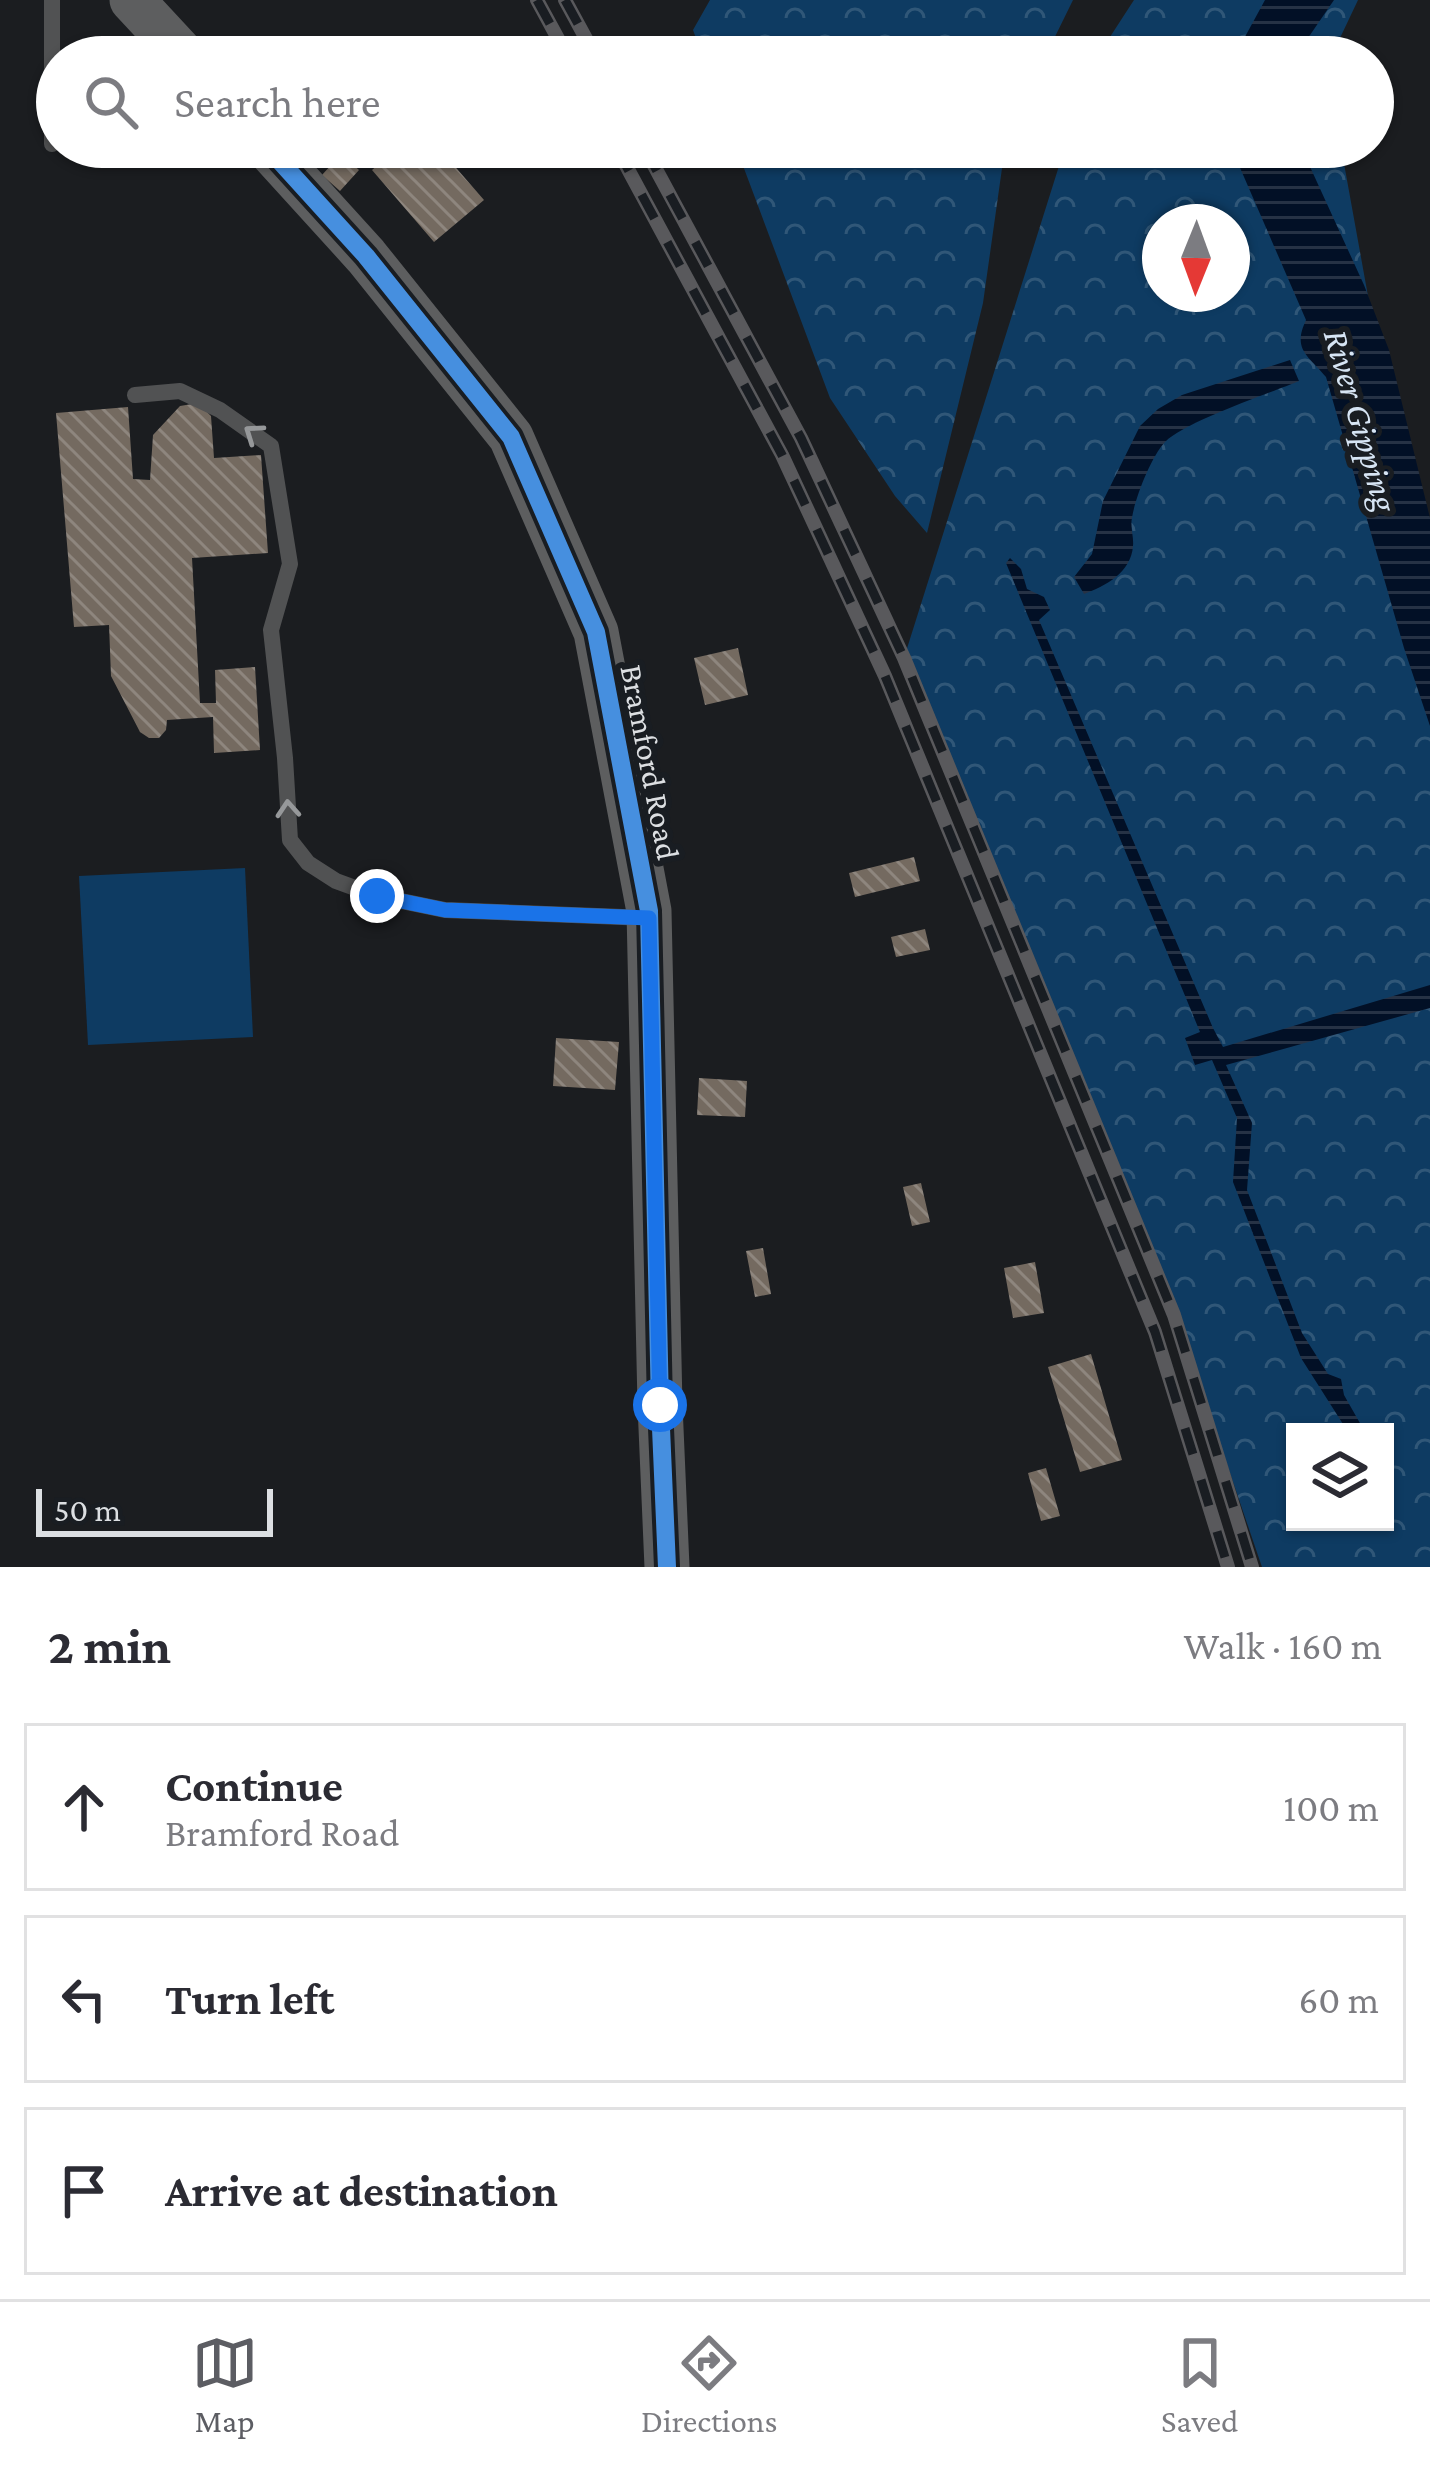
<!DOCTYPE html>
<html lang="en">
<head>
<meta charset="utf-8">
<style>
  body { margin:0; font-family:"Crimson Pro",serif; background:#f2f2f3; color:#2b2b33 }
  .controls { position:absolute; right:36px; bottom:36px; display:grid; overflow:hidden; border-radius:0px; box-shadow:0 3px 9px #0004 }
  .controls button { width:108px; height:108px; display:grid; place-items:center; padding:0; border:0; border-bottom:3px solid #e1e1e2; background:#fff; color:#2b2b33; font:60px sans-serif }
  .compass { position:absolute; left:1142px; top:204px; width:108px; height:108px; border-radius:50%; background:#fff; box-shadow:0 3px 9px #0004; rotate:181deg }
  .scale { position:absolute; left:36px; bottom:30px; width:237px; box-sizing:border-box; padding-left:12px; border:6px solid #dcdfe2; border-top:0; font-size:33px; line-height:42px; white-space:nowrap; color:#dcdfe2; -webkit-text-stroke:9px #191d22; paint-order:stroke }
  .stop { position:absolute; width:36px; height:36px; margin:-27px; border:9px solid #1a73e8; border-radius:50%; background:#fff }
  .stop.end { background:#1a73e8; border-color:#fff; box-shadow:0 3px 12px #0008 }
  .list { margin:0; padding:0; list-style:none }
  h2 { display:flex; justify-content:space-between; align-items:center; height:156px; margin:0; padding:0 48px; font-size:51px }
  h2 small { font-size:39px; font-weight:400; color:#7c7c81 }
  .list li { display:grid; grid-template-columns:78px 1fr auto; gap:36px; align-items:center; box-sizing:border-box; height:168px; margin:0 24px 24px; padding:0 24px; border:3px solid #e1e1e2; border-radius:0px }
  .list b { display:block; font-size:45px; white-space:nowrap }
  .list p { margin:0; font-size:39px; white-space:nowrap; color:#7c7c81 }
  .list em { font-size:39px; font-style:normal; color:#7c7c81 }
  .icon { flex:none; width:66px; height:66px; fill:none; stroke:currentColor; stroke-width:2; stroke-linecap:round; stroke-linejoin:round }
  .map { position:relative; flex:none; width:1430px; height:1567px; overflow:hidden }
  .search { position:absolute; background:#fff; box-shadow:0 3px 9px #0004; left:36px; right:36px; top:36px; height:132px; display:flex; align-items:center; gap:30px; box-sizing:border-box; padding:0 42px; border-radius:66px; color:#7c7c81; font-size:45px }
  .sheet { height:732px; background:#fff }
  nav { display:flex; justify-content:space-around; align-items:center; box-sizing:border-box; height:168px; border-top:3px solid #e1e1e2; background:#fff; font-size:33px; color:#7c7c81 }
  nav a { display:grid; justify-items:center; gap:6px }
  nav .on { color:#5c5d63 }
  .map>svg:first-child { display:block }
  .forest { fill:url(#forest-crowns); fill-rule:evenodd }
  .pitch { fill:#0e3b62 }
  .water { fill:url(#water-rules) }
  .building { fill:url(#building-back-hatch) }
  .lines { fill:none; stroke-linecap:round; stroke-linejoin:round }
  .service { stroke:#515253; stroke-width:16 }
  .secondary { stroke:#5d5e5f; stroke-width:45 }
  .rail-casing { stroke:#59595c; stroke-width:14 }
  .rail { stroke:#191d22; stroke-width:9; stroke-dasharray:27; stroke-linecap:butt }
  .cycleway-casing { stroke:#191d22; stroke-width:26 }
  .cycleway { stroke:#468fdf; stroke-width:18 }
  .oneway { stroke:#96989a }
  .route { stroke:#1a73e8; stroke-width:15 }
  .labels { text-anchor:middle; stroke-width:12; stroke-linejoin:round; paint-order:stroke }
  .street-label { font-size:33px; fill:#dcdfe2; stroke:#191d22 }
  .water-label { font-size:36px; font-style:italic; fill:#d7e5f4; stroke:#191d22 }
</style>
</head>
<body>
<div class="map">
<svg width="1430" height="1567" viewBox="0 0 1430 1567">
  <defs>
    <pattern id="forest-crowns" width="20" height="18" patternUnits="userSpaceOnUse" patternTransform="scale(3)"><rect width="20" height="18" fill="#0e3b62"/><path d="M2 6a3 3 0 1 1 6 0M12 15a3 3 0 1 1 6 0" fill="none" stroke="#305778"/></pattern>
    <pattern id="water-rules" width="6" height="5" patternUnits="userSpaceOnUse" patternTransform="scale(3)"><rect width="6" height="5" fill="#021026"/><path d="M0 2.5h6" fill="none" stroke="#263245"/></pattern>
    <pattern id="building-back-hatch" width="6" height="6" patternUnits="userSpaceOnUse" patternTransform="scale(3)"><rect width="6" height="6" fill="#746a60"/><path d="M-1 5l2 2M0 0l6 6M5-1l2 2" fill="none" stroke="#8e867e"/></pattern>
  </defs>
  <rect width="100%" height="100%" fill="#1b1d20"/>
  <path class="forest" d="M 710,0 L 1073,0 L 1045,57 L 703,57 L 693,30 Z
    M 1134,0 L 1358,0 L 1331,57 L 1097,57 Z
    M 736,147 L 1005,147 L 983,303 L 927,533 L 895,496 L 830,398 Z
    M 1065,147 L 1341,147 L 1385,390 L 1430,597 L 1430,1567 L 1262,1567 L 1188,1350 L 904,658 ZM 1160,222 L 1232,222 L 1232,294 L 1160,294 ZM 1295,1432 L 1385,1432 L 1385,1522 L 1295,1522 Z"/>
  <path class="pitch" d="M 245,868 L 253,1037 L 88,1045 L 79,876 Z"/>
  <path class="water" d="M 1265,0 L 1334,0 L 1295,57 L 1234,57 Z
    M 1231,147 L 1301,147 L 1364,285 L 1389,350 L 1430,518 L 1430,726 L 1404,648 L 1326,377 C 1308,355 1292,350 1306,320 Z
    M 1290,360 L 1299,381 C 1268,394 1186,421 1165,442 C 1151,457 1135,498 1132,518 C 1130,527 1134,537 1133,546 C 1131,573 1105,586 1084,594 L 1074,577 L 1092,554 L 1103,501 L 1140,426 L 1158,409 L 1182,395 Z
    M 1010,558 L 1021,569 L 1027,589 L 1044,597 L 1050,610 L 1039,620 L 1213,1028 L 1223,1047 L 1430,985 L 1430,1008 L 1226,1065 L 1252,1123 L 1247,1190 L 1302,1333 L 1328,1374 L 1341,1379 L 1344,1395 L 1365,1432 L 1348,1432 L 1301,1358 L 1233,1182 L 1237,1118 L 1212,1060 L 1195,1065 L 1185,1038 L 1200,1032 L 1006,563 Z"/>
  <path class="building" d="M 399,147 L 438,147 L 484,200 L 434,242 L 372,170 Z
    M 341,154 L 359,170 L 340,191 L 322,175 Z
    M 198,403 L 211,416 L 214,458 L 261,455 L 268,553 L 192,558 L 200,703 L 216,703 L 215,670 L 255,667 L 260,750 L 214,753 L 213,717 L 167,720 L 166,730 L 159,738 L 149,738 L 140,732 L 111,676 L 109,625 L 74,627 L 56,413 L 128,407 L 133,479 L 150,480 L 153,435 L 180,406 Z
    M 738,648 L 748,695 L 705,705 L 694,658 Z
    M 914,857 L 920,881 L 855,897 L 849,873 Z
    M 925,929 L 930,950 L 896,957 L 891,937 Z
    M 556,1038 L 619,1042 L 615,1090 L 553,1086 Z
    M 699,1078 L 747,1081 L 745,1117 L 697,1115 Z
    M 921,1183 L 930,1222 L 912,1226 L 903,1187 Z
    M 763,1248 L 771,1294 L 755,1297 L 746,1251 Z
    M 1035,1262 L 1044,1313 L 1013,1318 L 1004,1268 Z
    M 1091,1354 L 1122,1460 L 1080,1472 L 1048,1367 Z
    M 1046,1468 L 1060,1516 L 1041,1521 L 1028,1473 Z"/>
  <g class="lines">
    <path class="service" d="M 52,144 L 52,0
      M 135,395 L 180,391 L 220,410 L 271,446 L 290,564 L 271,630 L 285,758 L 290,840 L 308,863 L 336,881 L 377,896 L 445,910 L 648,918"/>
    <path class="secondary" d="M 132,0 L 185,57
      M 267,147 L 366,256 L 511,437 L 596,632 L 649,911 L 660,1405 L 667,1567"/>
    <defs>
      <path id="rail" d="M 537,0 L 568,57
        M 565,0 L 596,57
        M 616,147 L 782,455 L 885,676 L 1155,1332 L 1228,1567
        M 644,147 L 801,438 L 904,658 L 1174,1315 L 1252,1567"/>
    </defs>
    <use href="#rail" class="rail-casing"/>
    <use href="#rail" class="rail"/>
    <defs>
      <path id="cycleway" d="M 267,147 L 366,256 L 511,437 L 596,632 L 649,911 L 660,1405 L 667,1567"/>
    </defs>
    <use href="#cycleway" class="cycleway-casing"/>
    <use href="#cycleway" class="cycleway"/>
  </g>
  <defs><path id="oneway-chevron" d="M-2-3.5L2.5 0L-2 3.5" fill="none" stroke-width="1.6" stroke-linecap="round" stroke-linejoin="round" transform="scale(3)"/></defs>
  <g class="oneway">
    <use href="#oneway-chevron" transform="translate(253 433) rotate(-145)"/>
    <use href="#oneway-chevron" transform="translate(288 809) rotate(-94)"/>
  </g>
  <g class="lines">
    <path class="route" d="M 377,896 L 445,910 L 649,918 L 660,1405"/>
  </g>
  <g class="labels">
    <g class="street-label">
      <text transform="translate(651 762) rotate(79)" y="12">Bramford Road</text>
    </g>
    <g class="water-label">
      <text transform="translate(1362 420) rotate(74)" y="13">River Gipping</text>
    </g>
  </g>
</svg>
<div class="controls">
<button><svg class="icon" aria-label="layers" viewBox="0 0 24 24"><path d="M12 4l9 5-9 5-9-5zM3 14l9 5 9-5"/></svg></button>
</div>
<svg class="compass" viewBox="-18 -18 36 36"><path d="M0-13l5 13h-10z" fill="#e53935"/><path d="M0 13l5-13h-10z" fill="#7c7c81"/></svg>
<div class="scale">50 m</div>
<div class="stop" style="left:660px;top:1405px"></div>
<div class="stop end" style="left:377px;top:896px"></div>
<div class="search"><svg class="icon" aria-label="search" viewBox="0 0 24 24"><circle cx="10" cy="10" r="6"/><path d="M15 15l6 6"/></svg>Search here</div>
</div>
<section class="sheet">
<h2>2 min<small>Walk · 160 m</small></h2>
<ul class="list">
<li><svg class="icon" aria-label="ahead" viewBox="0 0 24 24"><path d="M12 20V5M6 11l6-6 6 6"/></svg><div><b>Continue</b><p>Bramford Road</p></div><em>100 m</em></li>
<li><svg class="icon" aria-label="left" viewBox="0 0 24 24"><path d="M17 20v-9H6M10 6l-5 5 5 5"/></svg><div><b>Turn left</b></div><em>60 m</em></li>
<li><svg class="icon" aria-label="arrive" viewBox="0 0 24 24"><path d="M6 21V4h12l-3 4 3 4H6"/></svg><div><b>Arrive at destination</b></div></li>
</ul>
</section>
<nav>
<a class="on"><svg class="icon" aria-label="map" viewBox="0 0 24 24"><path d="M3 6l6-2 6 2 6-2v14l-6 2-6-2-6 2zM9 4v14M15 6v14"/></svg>Map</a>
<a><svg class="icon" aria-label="directions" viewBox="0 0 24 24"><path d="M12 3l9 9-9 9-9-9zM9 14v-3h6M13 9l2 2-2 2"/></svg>Directions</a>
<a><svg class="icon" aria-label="saved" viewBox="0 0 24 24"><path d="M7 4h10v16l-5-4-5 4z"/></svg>Saved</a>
</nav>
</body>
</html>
